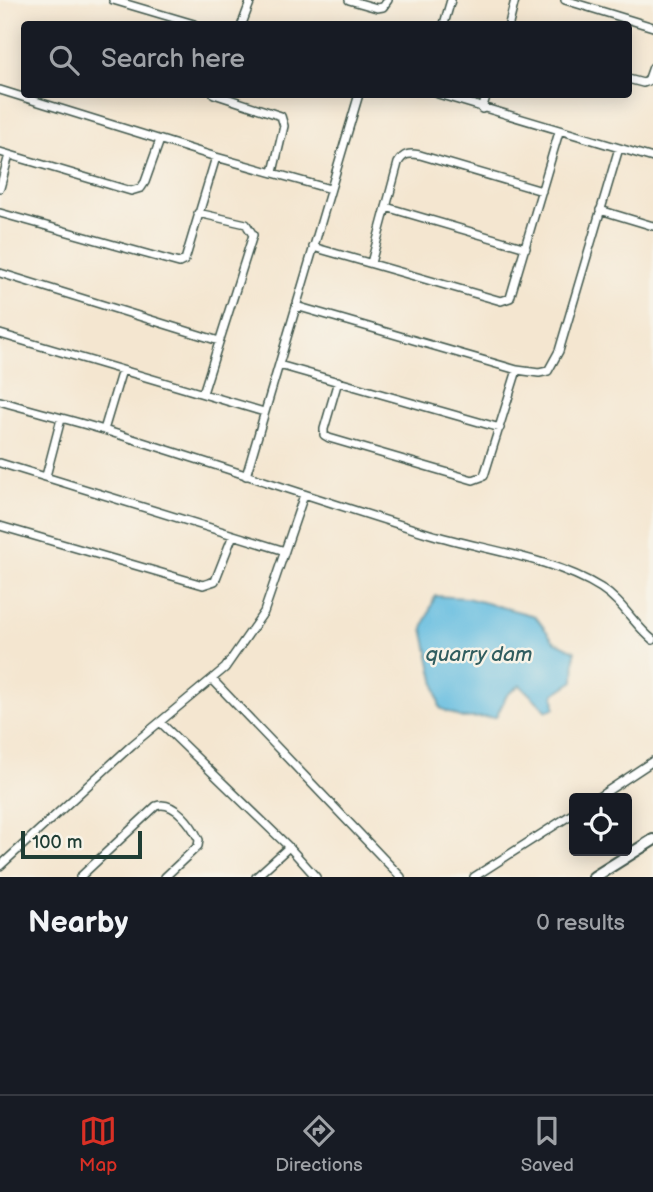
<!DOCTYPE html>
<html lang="en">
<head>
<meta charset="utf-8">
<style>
  body { margin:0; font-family:"Balsamiq Sans",sans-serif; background:#20242c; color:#f1f3f6 }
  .controls { position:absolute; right:21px; bottom:21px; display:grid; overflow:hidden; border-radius:7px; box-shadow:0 4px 18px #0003 }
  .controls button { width:63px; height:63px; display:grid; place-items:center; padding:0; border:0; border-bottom:2px solid #363941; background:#171b24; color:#f1f3f6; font:35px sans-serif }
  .scale { position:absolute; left:21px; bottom:18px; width:121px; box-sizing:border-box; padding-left:7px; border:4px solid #1f3d34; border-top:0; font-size:19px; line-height:24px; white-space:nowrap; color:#1f3d34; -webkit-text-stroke:5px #f7f3e8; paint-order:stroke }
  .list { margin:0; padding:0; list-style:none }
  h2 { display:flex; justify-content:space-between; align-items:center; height:91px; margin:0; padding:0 28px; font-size:30px }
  h2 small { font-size:23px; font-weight:400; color:#9ea1a6 }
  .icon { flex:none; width:38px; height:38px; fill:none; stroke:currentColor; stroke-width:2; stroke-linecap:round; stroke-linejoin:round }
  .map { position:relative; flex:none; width:653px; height:877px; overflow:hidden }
  .search { position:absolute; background:#171b24; box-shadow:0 4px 18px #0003; left:21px; right:21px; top:21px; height:77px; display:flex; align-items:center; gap:18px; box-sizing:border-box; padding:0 24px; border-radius:7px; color:#9ea1a6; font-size:26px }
  .sheet { height:217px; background:#171b24 }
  nav { display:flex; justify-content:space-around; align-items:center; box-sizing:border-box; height:98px; border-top:2px solid #363941; background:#171b24; font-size:19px; color:#9ea1a6 }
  nav a { display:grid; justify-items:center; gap:4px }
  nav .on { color:#d93025 }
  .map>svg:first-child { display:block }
  .water { fill:#62bce0; stroke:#407c8a; stroke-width:2 }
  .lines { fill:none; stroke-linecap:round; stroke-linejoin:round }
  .street-casing { stroke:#3f564b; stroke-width:10 }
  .secondary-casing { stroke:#3f564b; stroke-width:14 }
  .street { stroke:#fff; stroke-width:7 }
  .secondary { stroke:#fff; stroke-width:10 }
  .labels { text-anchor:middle; stroke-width:5; stroke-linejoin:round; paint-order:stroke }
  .water-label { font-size:21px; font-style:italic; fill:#305d5f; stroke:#f7f3e8 }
</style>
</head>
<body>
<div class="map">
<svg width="653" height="877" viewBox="0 0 653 877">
  <rect width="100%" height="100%" fill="#f7f3e8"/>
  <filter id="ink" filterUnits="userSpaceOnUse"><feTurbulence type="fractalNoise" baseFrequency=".0143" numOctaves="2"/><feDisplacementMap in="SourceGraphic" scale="14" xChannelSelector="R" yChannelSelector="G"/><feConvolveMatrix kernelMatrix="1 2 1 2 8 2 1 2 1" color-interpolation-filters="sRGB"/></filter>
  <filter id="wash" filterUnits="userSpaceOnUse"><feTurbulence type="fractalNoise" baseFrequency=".00686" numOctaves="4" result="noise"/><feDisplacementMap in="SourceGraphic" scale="28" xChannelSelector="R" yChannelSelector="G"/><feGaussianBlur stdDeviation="1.57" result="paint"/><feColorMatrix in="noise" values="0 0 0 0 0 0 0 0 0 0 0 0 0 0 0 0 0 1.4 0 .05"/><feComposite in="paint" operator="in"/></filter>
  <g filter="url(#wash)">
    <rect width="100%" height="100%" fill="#f4e6d0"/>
    <path class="water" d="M 435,596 L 467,598 L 535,616 L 554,641 L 575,651 L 574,681 L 554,694 L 555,708 L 547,711 L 520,685 L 507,695 L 496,717 L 462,718 L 440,708 L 423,628 Z"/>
  </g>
  <g filter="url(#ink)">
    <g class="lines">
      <defs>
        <path id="street" d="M 113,0 L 194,24
          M 349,0 L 377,8 L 383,7 L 388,0
          M 565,0 L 653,27
          M 242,24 L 251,0
          M 444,24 L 451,0
          M 509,24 L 515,0
          M 628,79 L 643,83 L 648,81 L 653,67
          M 0,90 L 216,157 L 330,189
          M 214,94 L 281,116 L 284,126 L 273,172
          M 438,94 L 653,158
          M 482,109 L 487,94
          M 0,152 L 131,191 L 141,188 L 145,182 L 160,140
          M 0,188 L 9,155
          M 386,207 L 526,248
          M 600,210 L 653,226
          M 0,213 L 179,263 L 185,260 L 216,157
          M 198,213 L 246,224 L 253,235 L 203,393
          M 313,247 L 501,301 L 510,298 L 559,132
          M 371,263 L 398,163 C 404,153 409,153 420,155 L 542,191
          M 0,273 L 219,341
          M 296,306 L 517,370 L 539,373 L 548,371 L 559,351 L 619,148
          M 0,334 L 264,412
          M 279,365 L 500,428
          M 338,381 L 324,429 L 324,435 L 329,438 L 473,480 L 484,476 L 517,370
          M 0,401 C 36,412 72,420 107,431 C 215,464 322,501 430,534 C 484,550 553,558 601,588 C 623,602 634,625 653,640
          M 104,430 L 122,370
          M 0,463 L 285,551
          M 46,476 L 61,419
          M 246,476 L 359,94
          M 0,526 L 203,585 L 215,581 L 233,535
          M 212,679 L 401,877
          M 160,722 L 289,847
          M 597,798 L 653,761
          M 0,866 L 132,745 L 225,668 L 264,612 L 304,495
          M 80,877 L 156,806 C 174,800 192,825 199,840 L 198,846 L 165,877
          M 256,877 L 289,847 L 316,877
          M 474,877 L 574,813"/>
        <path id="secondary" d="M 594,877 L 653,840"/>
      </defs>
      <use href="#street" class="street-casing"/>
      <use href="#secondary" class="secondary-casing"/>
      <use href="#street" class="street"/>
      <use href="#secondary" class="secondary"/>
    </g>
  </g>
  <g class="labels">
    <g class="water-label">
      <text x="479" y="661">quarry dam</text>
    </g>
  </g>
</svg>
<div class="controls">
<button><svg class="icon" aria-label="locate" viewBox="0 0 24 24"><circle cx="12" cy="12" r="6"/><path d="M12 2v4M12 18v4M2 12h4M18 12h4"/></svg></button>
</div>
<div class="scale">100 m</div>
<div class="search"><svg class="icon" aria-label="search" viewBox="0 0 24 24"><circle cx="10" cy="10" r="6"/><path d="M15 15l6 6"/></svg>Search here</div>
</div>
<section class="sheet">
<h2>Nearby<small>0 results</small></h2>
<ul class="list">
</ul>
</section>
<nav>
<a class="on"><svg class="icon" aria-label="map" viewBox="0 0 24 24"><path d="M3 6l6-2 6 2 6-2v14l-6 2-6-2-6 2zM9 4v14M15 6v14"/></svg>Map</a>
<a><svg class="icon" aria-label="directions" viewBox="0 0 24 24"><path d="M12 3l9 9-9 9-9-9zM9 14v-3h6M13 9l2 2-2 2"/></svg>Directions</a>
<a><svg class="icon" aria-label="saved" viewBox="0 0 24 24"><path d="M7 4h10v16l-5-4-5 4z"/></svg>Saved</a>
</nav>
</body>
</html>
